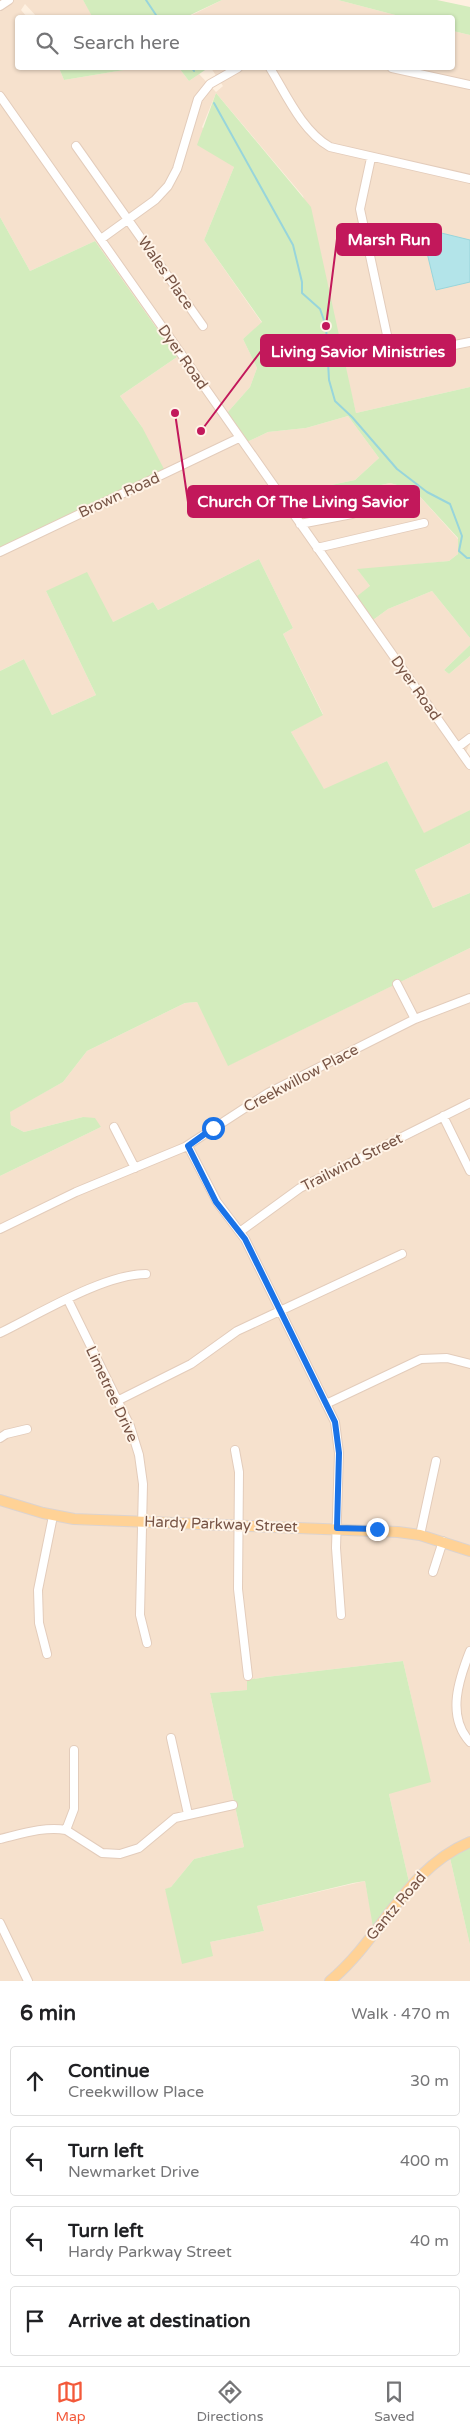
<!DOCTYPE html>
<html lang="en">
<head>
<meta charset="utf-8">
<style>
  body { margin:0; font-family:"Varela Round",sans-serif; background:#f6f6f6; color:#202124 }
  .stop { position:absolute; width:15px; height:15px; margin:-11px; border:4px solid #1a73e8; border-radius:50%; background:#fff }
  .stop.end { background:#1a73e8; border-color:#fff; box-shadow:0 1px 5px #0008 }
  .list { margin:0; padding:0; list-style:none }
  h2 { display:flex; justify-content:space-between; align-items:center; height:65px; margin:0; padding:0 20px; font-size:21px }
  h2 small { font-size:16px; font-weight:400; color:#757577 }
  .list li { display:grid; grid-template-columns:32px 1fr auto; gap:15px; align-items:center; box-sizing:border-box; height:70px; margin:0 10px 10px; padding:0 10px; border:1px solid #e0e0e0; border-radius:5px }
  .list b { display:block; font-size:19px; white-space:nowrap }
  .list p { margin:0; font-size:16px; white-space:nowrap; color:#757577 }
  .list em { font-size:16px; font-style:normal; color:#757577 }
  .icon { flex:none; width:28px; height:28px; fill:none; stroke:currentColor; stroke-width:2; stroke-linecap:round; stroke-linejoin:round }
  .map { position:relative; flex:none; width:470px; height:1981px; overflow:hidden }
  .search { position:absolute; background:#fff; box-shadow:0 1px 4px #0004; left:15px; right:15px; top:15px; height:55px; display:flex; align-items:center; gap:12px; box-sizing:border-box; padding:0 18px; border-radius:5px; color:#757577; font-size:19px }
  .sheet { height:385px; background:#fff }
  nav { display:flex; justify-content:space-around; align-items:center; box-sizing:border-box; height:70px; border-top:1px solid #e0e0e0; background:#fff; font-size:14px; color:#757577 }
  nav a { display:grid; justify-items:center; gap:2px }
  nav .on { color:#f3593a }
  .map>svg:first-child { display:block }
  .residential { fill:#f6e1cd; fill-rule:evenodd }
  .green { fill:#d3ecbd }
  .water { fill:#b3e4e9; stroke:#98d5db }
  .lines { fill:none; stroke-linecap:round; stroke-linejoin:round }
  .stream { stroke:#98d5db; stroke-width:2 }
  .minor-casing { stroke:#e3ccbb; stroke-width:10 }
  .major-casing { stroke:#dcd3cf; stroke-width:12 }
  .minor { stroke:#fff; stroke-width:8 }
  .major { stroke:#ffd296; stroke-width:10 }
  .route { stroke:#1a73e8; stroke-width:6 }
  .labels { text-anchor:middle; stroke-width:4; stroke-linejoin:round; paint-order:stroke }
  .street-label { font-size:15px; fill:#775445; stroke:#fff4e8 }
  .leader { fill:none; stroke:#c2185b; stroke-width:2 }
  .callout-dot { fill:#c2185b; stroke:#fff4e8; stroke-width:2 }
  .callout { fill:#c2185b; stroke:#c2185b; stroke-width:2 }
  .callout-label { font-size:16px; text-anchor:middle; font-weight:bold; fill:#fff }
</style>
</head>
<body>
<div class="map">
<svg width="470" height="1981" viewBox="0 0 470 1981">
  <rect width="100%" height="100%" fill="#fef0e0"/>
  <path class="residential" d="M 0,0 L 83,0 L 93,17 L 37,17 L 25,4 L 21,10 L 27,17 L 18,18 L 18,68 L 59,68 L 64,80 L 136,68 L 179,68 L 189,81 L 199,74 L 216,92 L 223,86 L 211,68 L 452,68 L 453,31 L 470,35 L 470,387 L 356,413 L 303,196 L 216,93 L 202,127 L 234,167 L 204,240 L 262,323 L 243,339 L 257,368 L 250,387 L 227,413 L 247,442 L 268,432 L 306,428 L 348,416 L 379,458 L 355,480 L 284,495 L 291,505 L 390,483 L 414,490 L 458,539 L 458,554 L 449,561 L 358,570 L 370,586 L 373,620 L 388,609 L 432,591 L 470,638 L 470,645 L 444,670 L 449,674 L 470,656 L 470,743 L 466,752 L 470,758 L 470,810 L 424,834 L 387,761 L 324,790 L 291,732 L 323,714 L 283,634 L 293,628 L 259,559 L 158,610 L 153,602 L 113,622 L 46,591 L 96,695 L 52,715 L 24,659 L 0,671 L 0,548 L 111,495 L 142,427 L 120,396 L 177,357 L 95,241 L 30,271 L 0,217 Z
    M 222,0 L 338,0 L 403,17 L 186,18 Z
    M 470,843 L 470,893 L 433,908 L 415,870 Z
    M 470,948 L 470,1847 L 450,1858 L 470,1945 L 470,1981 L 0,1981 L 0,1176 L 101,1127 L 83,1117 L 24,1132 L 11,1125 L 9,1112 L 63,1082 L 87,1051 L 185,1003 L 197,1002 L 229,1065 ZM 403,1661 L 417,1722 L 389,1794 L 409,1882 L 374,1926 L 365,1881 L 257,1906 L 264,1931 L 210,1942 L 165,1890 L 171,1887 L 194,1859 L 244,1847 L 210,1693 L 248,1690 L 248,1680 L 266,1677 Z"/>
  <path class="green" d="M 83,0 L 222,0 L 186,17 L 93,18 Z
    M 338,0 L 437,0 L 470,7 L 470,35 L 453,31 L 452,18 L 403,17 Z
    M 59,68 L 136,68 L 64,80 Z
    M 179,68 L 208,68 L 189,81 Z
    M 216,93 L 311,207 L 356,413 L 470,387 L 470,638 L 432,591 L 388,609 L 373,620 L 356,597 L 370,586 L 357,569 L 449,561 L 458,554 L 458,538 L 414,490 L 390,483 L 291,505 L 284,495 L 355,480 L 379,458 L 348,416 L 306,428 L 268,432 L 247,442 L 227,413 L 250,387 L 257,368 L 243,339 L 262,322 L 204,240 L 234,167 L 197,145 Z
    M 0,217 L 30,271 L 95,241 L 177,357 L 120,396 L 142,427 L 164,469 L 0,548 Z
    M 259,559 L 293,628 L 283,634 L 323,715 L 291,732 L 324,789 L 387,761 L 424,833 L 470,810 L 470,843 L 415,870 L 433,908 L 470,893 L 470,948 L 228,1066 L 197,1002 L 185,1003 L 87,1051 L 63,1082 L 10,1112 L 11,1125 L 24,1132 L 83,1117 L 95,1118 L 101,1127 L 0,1176 L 0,671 L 24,659 L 52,715 L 96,695 L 46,591 L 87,572 L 113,622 L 153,602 L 158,610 Z
    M 470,645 L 470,656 L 449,674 L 444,670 Z
    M 403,1661 L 431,1782 L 389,1794 L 409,1882 L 373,1927 L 365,1881 L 353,1883 L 257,1906 L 264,1931 L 210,1942 L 213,1956 L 182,1964 L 165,1889 L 171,1887 L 194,1859 L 244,1847 L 210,1693 L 247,1690 L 247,1680 L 266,1677 Z
    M 470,1847 L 470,1945 L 450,1858 Z"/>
  <path class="water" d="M 421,228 L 470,240 L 470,282 L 436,290 Z"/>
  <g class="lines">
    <path class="stream" d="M 146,0 L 158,18
      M 192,68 L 194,71
      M 214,103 L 293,245 L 302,282 L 302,293 L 320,309 L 326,326 L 329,380 L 335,401 L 352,417 L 397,469 L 427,492 L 450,504 L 462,536 L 459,551 L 467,558 L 470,558"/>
    <defs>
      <path id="minor" d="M 0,6 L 9,0
        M 270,68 C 286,94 302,131 330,147 L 470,179
        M 392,68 L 470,85
        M 0,96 L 470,765
        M 76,146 L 203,326
        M 371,158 L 360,209 L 390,349 L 399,356 L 470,342
        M 101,239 L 155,200 L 168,186 L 177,169 L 198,99 L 210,84 L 238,68
        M 300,524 L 352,514 L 377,505
        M 317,548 L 424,523
        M 0,552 L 239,438
        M 458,747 L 470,738
        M 397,984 L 415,1019
        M 443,1116 L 470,1171
        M 114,1127 L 135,1168
        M 188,1146 L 217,1202 L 245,1239 L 335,1422 L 339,1453 L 336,1548 L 341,1615
        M 0,1229 L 76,1192 L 185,1147 L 268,1093 L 415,1019 L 470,998
        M 241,1231 L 300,1188 L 470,1103
        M 68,1300 L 130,1426 L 139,1455 L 143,1484 L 140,1615 L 147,1643
        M 0,1333 C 39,1314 104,1274 146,1274
        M 117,1401 L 191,1364 L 237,1331 L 402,1254
        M 326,1404 L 421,1359 L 447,1358 L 470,1364
        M 0,1438 L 6,1434 L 27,1429
        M 235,1450 L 239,1472 L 238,1589 L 248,1676
        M 420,1535 L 436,1461
        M 433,1572 L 443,1541
        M 470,1651 C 459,1679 446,1716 470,1742
        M 47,1654 L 39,1623 L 38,1590 L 53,1516
        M 171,1738 L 188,1814
        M 66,1830 L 74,1809 L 74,1750
        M 0,1839 C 21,1834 45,1826 66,1830 L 102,1853 L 120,1854 L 139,1848 L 175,1818 L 233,1805
        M 0,1923 L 28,1981"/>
      <path id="major" d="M 0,1500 L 43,1513 L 74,1519 L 398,1532 L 420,1535 L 470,1551
        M 330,1981 C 382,1938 405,1869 470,1842"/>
    </defs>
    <use href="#minor" class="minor-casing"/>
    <use href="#major" class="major-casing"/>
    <use href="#minor" class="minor"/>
    <use href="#major" class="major"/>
  </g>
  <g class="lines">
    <path class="route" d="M 213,1128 L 188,1146 L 216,1202 L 245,1239 L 335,1422 L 339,1453 L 337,1528 L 377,1529"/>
  </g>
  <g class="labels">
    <g class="street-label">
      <text transform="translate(166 273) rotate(55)" y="5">Wales Place</text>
      <text transform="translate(183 357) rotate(55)" y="5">Dyer Road</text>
      <text transform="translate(119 495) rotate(-25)" y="5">Brown Road</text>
      <text transform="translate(416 688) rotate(55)" y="5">Dyer Road</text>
      <text transform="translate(301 1078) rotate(-28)" y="5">Creekwillow Place</text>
      <text transform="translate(352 1162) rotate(-27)" y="5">Trailwind Street</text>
      <text transform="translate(112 1394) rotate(65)" y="5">Limetree Drive</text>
      <text transform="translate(221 1524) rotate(2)" y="5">Hardy Parkway Street</text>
      <text transform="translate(396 1906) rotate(-50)" y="5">Gantz Road</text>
    </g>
  </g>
  <path class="leader" d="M326 326L337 239M201 431L261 351M175 413L188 502"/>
  <g class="callout-dot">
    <circle cx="326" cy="326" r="5"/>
    <circle cx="201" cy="431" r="5"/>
    <circle cx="175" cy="413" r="5"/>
  </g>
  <g class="callout">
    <rect x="337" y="224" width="104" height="31" rx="5"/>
    <rect x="261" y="335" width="194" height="31" rx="5"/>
    <rect x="188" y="486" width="231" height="31" rx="5"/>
  </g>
  <g class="callout-label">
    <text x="389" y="245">Marsh Run</text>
    <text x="358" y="357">Living Savior Ministries</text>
    <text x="303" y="507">Church Of The Living Savior</text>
  </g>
</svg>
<div class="stop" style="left:213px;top:1128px"></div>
<div class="stop end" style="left:377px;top:1529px"></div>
<div class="search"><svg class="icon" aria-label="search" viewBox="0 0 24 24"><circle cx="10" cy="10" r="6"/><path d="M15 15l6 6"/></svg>Search here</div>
</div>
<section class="sheet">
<h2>6 min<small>Walk · 470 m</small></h2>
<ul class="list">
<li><svg class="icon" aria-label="ahead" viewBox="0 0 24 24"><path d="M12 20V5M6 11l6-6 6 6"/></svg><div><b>Continue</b><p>Creekwillow Place</p></div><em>30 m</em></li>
<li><svg class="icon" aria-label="left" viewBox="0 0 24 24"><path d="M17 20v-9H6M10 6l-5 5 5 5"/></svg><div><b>Turn left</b><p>Newmarket Drive</p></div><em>400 m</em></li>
<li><svg class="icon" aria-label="left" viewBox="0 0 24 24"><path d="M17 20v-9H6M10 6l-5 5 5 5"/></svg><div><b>Turn left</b><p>Hardy Parkway Street</p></div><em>40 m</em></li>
<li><svg class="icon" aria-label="arrive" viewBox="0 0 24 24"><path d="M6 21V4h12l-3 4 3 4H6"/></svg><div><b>Arrive at destination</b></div></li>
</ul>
</section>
<nav>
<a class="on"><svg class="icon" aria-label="map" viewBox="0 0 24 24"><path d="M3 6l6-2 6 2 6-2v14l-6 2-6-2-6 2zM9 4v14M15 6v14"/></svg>Map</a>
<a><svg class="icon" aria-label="directions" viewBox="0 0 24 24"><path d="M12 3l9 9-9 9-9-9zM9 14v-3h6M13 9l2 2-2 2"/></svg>Directions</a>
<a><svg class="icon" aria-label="saved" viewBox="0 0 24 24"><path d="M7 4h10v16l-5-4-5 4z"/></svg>Saved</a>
</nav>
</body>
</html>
